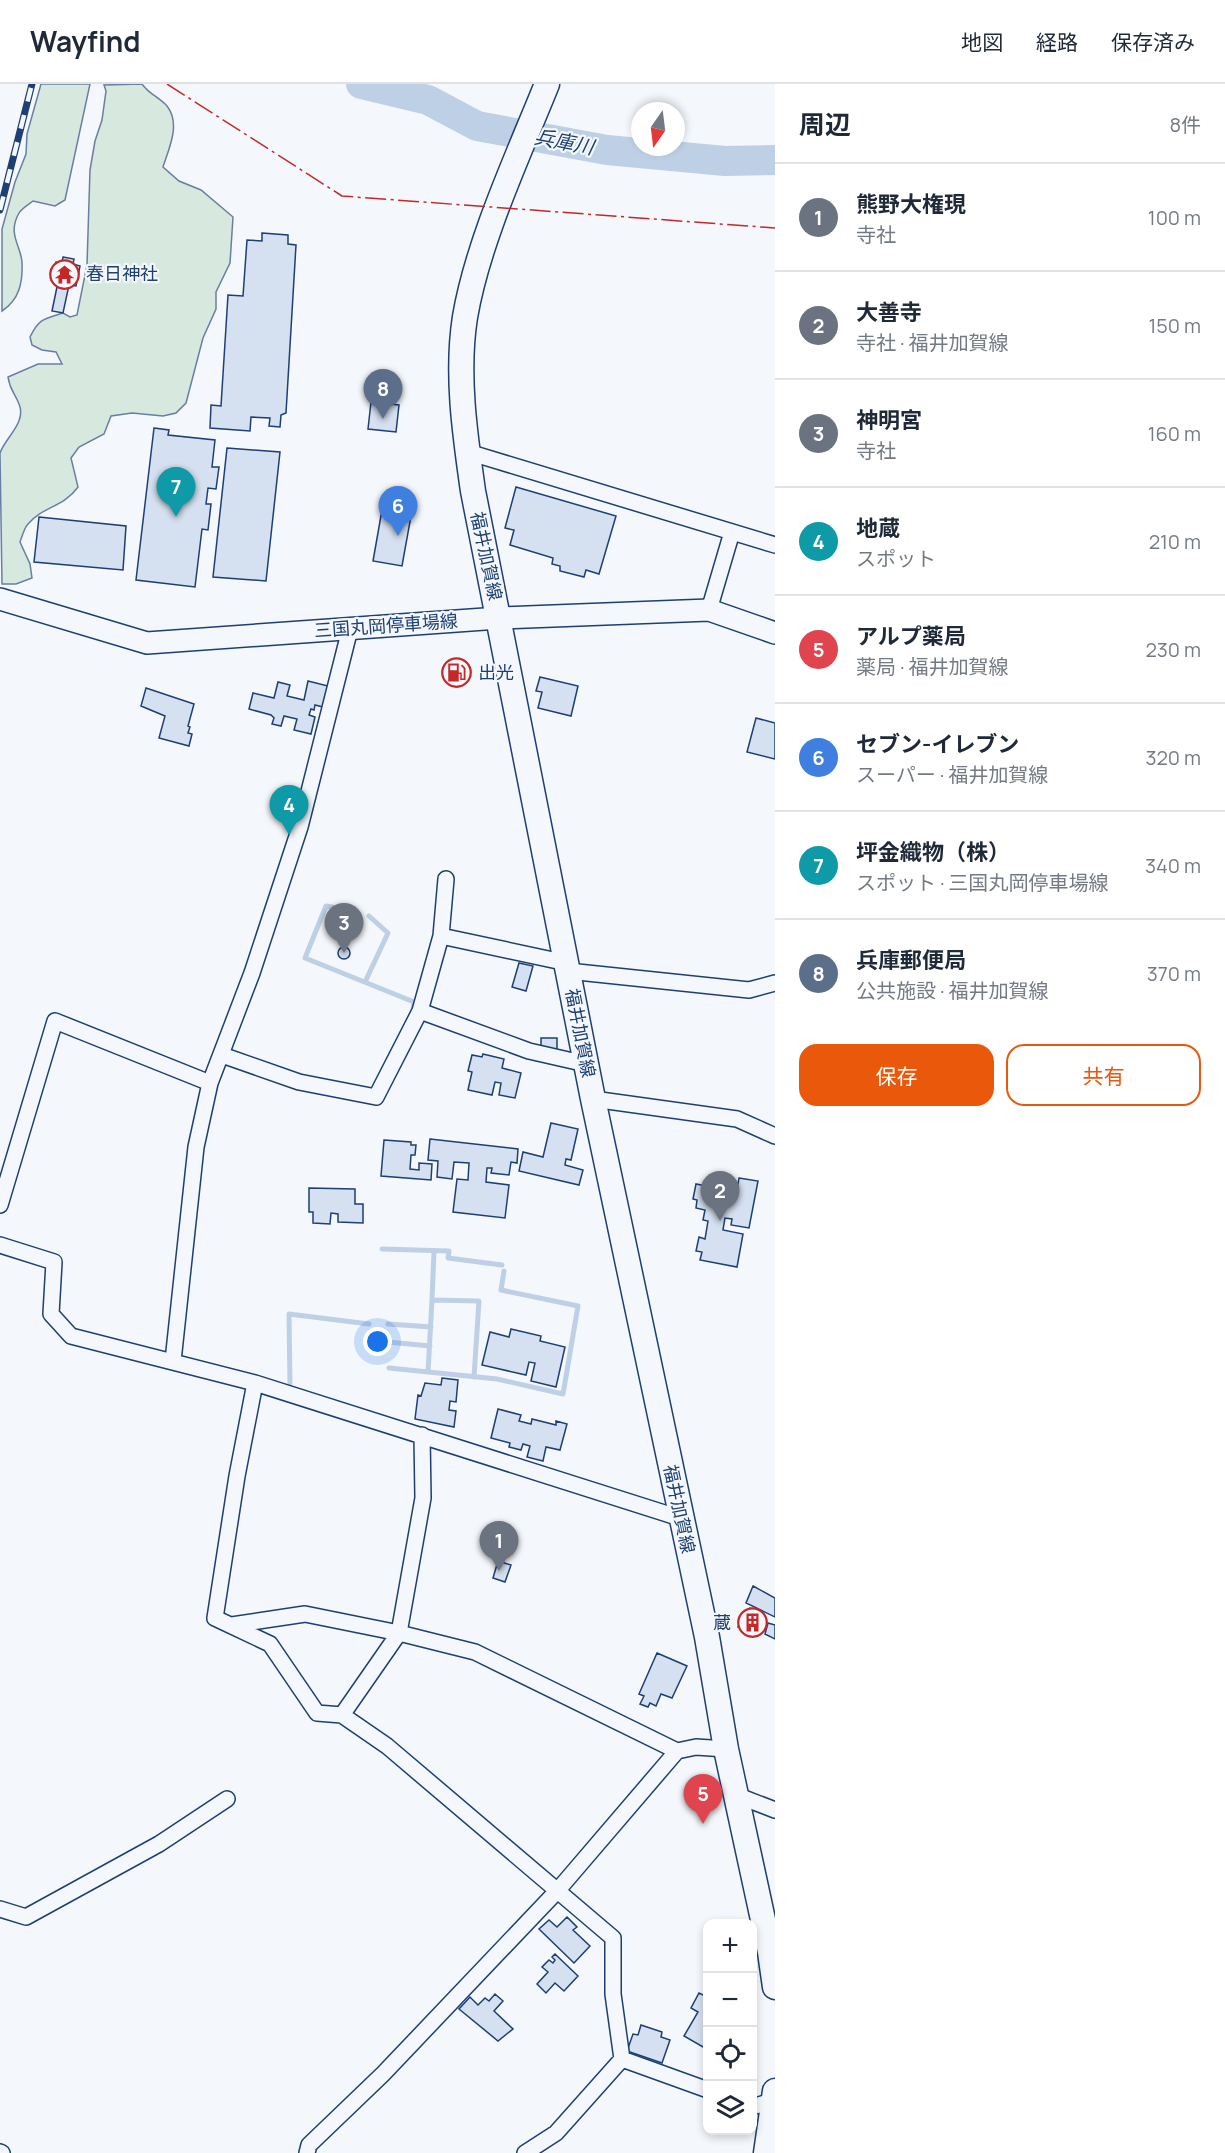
<!DOCTYPE html>
<html lang="ja">
<head>
<meta charset="utf-8">
<style>
  body { margin:0; font-family:Manrope,"Noto Sans JP",sans-serif; background:#f6f6f7; color:#1f2937 }
  .controls { position:absolute; right:18px; bottom:18px; display:grid; overflow:hidden; border-radius:12px; box-shadow:0 3px 9px #0003 }
  .controls button { width:54px; height:54px; display:grid; place-items:center; padding:0; border:0; border-bottom:2px solid #e0e1e3; background:#fff; color:#1f2937; font:30px sans-serif }
  .compass { position:absolute; left:631px; top:18px; width:54px; height:54px; border-radius:50%; background:#fff; box-shadow:0 3px 9px #0003; rotate:194deg }
  .you { position:absolute; left:378px; top:1258px; width:21px; height:21px; margin:-15px; border:4px solid #fff; border-radius:50%; background:#1a73e8; box-shadow:0 0 0 9px #1a73e833 }
  .badge { display:grid; place-items:center; width:39px; height:39px; border-radius:50%; background:#ea580c; color:#fff; font-size:20px; font-weight:700 }
  .pin { position:absolute; translate:-50% -50px; filter:drop-shadow(0 2px 3px #0008) }
  .pin::after { content:''; position:absolute; top:32px; width:21px; height:18px; background:inherit; clip-path:polygon(0 0,100% 0,50% 100%) }
  .list { margin:0; padding:0; list-style:none }
  h2 { display:flex; justify-content:space-between; align-items:center; height:78px; margin:0; padding:0 24px; font-size:26px }
  h2 small { font-size:20px; font-weight:400; color:#747a83 }
  .list li { display:grid; grid-template-columns:39px 1fr auto; gap:18px; align-items:center; box-sizing:border-box; height:108px; padding:0 24px; border-top:2px solid #e0e1e3 }
  .list b { display:block; font-size:22px; white-space:nowrap }
  .list p { margin:0; font-size:20px; white-space:nowrap; color:#747a83 }
  .list em { font-size:20px; font-style:normal; color:#747a83 }
  .actions { display:flex; gap:12px; padding:18px 24px }
  .actions a { flex:1; padding:14px 0; border:2px solid #ea580c; border-radius:18px; text-align:center; font-size:21px; color:#ea580c }
  .actions .main { background:#ea580c; color:#fff }
  .icon { flex:none; width:33px; height:33px; fill:none; stroke:currentColor; stroke-width:2; stroke-linecap:round; stroke-linejoin:round }
  .map { position:relative; flex:none; width:775px; height:2069px; overflow:hidden }
  header { display:flex; align-items:center; gap:36px; box-sizing:border-box; height:84px; padding:0 30px; background:#fff; border-bottom:2px solid #e0e1e3 }
  header strong { font-size:28px }
  nav { display:flex; gap:33px; margin-inline-start:auto; font-size:21px }
  main { display:flex }
  aside { flex:1; background:#fff }
  .map>svg:first-child { display:block }
  .green { fill:#d7e8df; stroke:#687fa3; stroke-width:1.5 }
  .lines { fill:none; stroke-linecap:round; stroke-linejoin:round }
  .stream { stroke:#bed0e5; stroke-width:5 }
  .river { stroke:#bed0e5; stroke-width:30 }
  .building { fill:#d5e0f0; stroke:#1d3f73; stroke-width:1.5 }
  .minor-casing { stroke:#1d3f73; stroke-width:18 }
  .secondary-casing { stroke:#1d3f73; stroke-width:24 }
  .primary-casing { stroke:#1d3f73; stroke-width:27 }
  .minor { stroke:#f4f7fb; stroke-width:15 }
  .secondary { stroke:#f4f7fb; stroke-width:21 }
  .primary { stroke:#f4f7fb; stroke-width:24 }
  .rail-casing { stroke:#1d3f73; stroke-width:7 }
  .rail { stroke:#f4f7fb; stroke-width:4.5; stroke-dasharray:14; stroke-linecap:butt }
  .power { stroke:#c62828; stroke-width:1.5; stroke-dasharray:21 4.5 3 4.5; stroke-linecap:butt }
  .labels { text-anchor:middle; stroke-width:4.5; stroke-linejoin:round; paint-order:stroke }
  .poi-label { font-size:18px; fill:#1d3f73; stroke:#f4f7fb; text-anchor:start }
  .street-label { font-size:18px; fill:#1d3f73; stroke:#f4f7fb }
  .water-label { font-size:20px; font-style:italic; fill:#1d3f73; stroke:#f4f7fb }
</style>
</head>
<body>
<header>
<strong>Wayfind</strong>
<nav><a>地図</a><a>経路</a><a>保存済み</a></nav>
</header>
<main>
<div class="map">
<svg width="775" height="2069" viewBox="0 0 775 2069">
  <rect width="100%" height="100%" fill="#f4f7fb"/>
  <path class="green" d="M 41,0 L 90,0 L 65,116 L 55,122 L 33,117 C 29,120 21,125 19,129 C 7,150 21,162 22,178 C 23,199 19,216 2,227 L 2,145 L 15,98 L 26,70 L 27,50 Z
    M 142,0 C 149,10 160,14 167,22 C 181,40 169,64 163,83 L 179,97 L 201,106 L 233,133 L 230,179 L 216,208 L 216,225 L 203,254 L 186,319 L 176,329 L 163,332 L 132,329 L 111,332 L 104,350 L 79,363 L 71,374 L 78,403 C 63,424 43,422 28,440 C 24,444 22,453 20,458 L 30,480 L 32,494 L 16,500 L 2,500 L 0,369 C 5,354 27,338 19,320 C 15,309 10,307 8,293 L 38,280 L 62,280 L 56,268 L 42,266 L 32,261 L 30,253 C 39,235 43,235 63,229 L 70,233 L 77,231 L 87,181 L 90,86 L 95,57 L 102,36 L 106,7 L 104,1 Z"/>
  <g class="lines">
    <path class="stream" d="M 349,826 L 326,822 L 305,874 L 414,918 L 413,926
      M 365,898 L 388,849 L 369,832
      M 382,1165 L 449,1167 L 448,1174 L 502,1181
      M 432,1216 L 434,1167
      M 388,1240 L 431,1243
      M 388,1258 L 430,1262
      M 389,1284 L 497,1295 L 563,1310 L 578,1222 L 501,1206 L 504,1187
      M 428,1288 L 432,1216 L 479,1217 L 474,1293
      M 290,1301 L 289,1230 L 369,1240"/>
    <path class="river" d="M 361,0 L 428,16 L 477,42 L 607,66 L 725,77 L 775,76"/>
  </g>
  <path class="building" d="M 262,149 L 288,151 L 288,160 L 296,161 L 286,329 L 281,331 L 280,343 L 269,342 L 270,334 L 251,333 L 250,347 L 210,344 L 211,321 L 221,322 L 228,211 L 243,212 L 247,156 L 262,157 Z
    M 63,173 L 74,175 L 73,180 L 80,182 L 76,202 L 69,201 L 63,229 L 52,227 L 58,198 L 51,196 L 56,178 L 62,179 Z
    M 371,318 L 399,321 L 396,348 L 368,345 Z
    M 154,344 L 169,346 L 168,351 L 215,356 L 212,383 L 219,383 L 216,405 L 208,404 L 206,420 L 211,420 L 208,446 L 202,445 L 195,503 L 136,496 Z
    M 227,364 L 280,368 L 266,497 L 213,493 Z
    M 516,403 L 616,432 L 599,490 L 586,486 L 584,493 L 560,487 L 560,482 L 552,480 L 553,474 L 510,461 L 514,446 L 505,444 Z
    M 382,426 L 411,432 L 402,482 L 373,477 Z
    M 39,433 L 126,442 L 123,486 L 34,478 Z
    M 540,593 L 578,602 L 571,632 L 538,624 L 542,608 L 536,607 Z
    M 308,597 L 328,602 L 323,623 L 315,621 L 314,626 L 311,625 L 309,631 L 315,633 L 311,650 L 294,646 L 297,635 L 284,632 L 281,642 L 272,640 L 274,634 L 271,631 L 249,625 L 253,609 L 274,614 L 278,598 L 290,601 L 287,612 L 304,616 Z
    M 146,604 L 194,620 L 188,642 L 190,643 L 188,649 L 192,650 L 189,662 L 159,654 L 165,632 L 141,622 Z
    M 756,634 L 775,639 L 775,675 L 747,668 Z
    M338 869a6 6 0 1 1 12 0a6 6 0 1 1-12 0Z
    M 519,879 L 533,882 L 526,907 L 512,903 Z
    M 541,954 L 557,954 L 557,965 L 541,964 Z
    M 483,970 L 504,975 L 502,984 L 521,989 L 515,1014 L 499,1011 L 501,999 L 495,998 L 492,1011 L 468,1006 L 472,988 L 468,987 L 472,971 L 482,973 Z
    M 551,1039 L 578,1045 L 571,1076 L 566,1075 L 565,1081 L 583,1086 L 579,1101 L 519,1087 L 523,1068 L 543,1073 Z
    M 430,1055 L 518,1065 L 517,1079 L 511,1078 L 509,1091 L 491,1089 L 492,1084 L 487,1084 L 486,1098 L 509,1101 L 505,1134 L 453,1128 L 457,1095 L 468,1096 L 469,1079 L 454,1078 L 452,1095 L 437,1093 L 438,1077 L 428,1076 Z
    M 384,1056 L 411,1058 L 411,1061 L 416,1061 L 415,1071 L 411,1071 L 410,1085 L 419,1086 L 419,1079 L 432,1080 L 431,1096 L 381,1092 Z
    M 739,1094 L 758,1097 L 749,1144 L 731,1141 L 732,1135 L 725,1134 L 723,1146 L 743,1150 L 737,1183 L 700,1176 L 702,1168 L 696,1167 L 699,1153 L 705,1155 L 708,1137 L 703,1136 L 705,1126 L 696,1124 L 697,1116 L 693,1115 L 696,1100 L 716,1104 L 715,1108 L 736,1112 Z
    M 309,1104 L 355,1105 L 355,1120 L 363,1120 L 363,1139 L 338,1138 L 338,1130 L 331,1129 L 330,1140 L 313,1139 L 313,1128 L 309,1128 Z
    M 511,1245 L 541,1252 L 540,1257 L 565,1263 L 556,1303 L 531,1297 L 535,1279 L 529,1278 L 526,1291 L 482,1281 L 490,1248 L 509,1253 Z
    M 442,1294 L 458,1296 L 456,1318 L 450,1317 L 449,1326 L 456,1327 L 454,1343 L 415,1335 L 418,1311 L 421,1312 L 425,1299 L 441,1301 Z
    M 498,1325 L 521,1331 L 519,1337 L 531,1340 L 532,1335 L 556,1341 L 556,1337 L 567,1340 L 560,1366 L 546,1363 L 543,1377 L 527,1373 L 530,1362 L 523,1360 L 521,1366 L 509,1363 L 510,1359 L 491,1354 Z
    M 498,1477 L 511,1481 L 505,1498 L 493,1494 Z
    M 753,1502 L 775,1514 L 775,1533 L 746,1519 Z
    M 750,1524 L 765,1534 L 755,1551 L 738,1543 Z
    M 768,1539 L 775,1541 L 775,1555 L 765,1550 Z
    M 657,1569 L 687,1582 L 672,1614 L 661,1610 L 656,1622 L 650,1619 L 648,1623 L 640,1620 L 644,1612 L 639,1610 Z
    M 567,1833 L 577,1843 L 573,1846 L 590,1862 L 574,1879 L 539,1845 L 549,1836 L 557,1843 Z
    M 555,1870 L 578,1892 L 564,1907 L 555,1899 L 546,1909 L 537,1900 L 548,1888 L 542,1883 L 549,1876 L 553,1879 L 555,1876 L 552,1873 Z
    M 707,1908 L 708,1955 L 703,1963 L 684,1952 L 698,1928 L 691,1924 L 699,1909 L 705,1912 Z
    M 495,1910 L 503,1917 L 494,1927 L 513,1945 L 498,1957 L 459,1925 L 470,1913 L 478,1921 L 485,1914 L 489,1917 Z
    M 641,1941 L 662,1948 L 661,1953 L 670,1956 L 662,1979 L 627,1967 L 633,1950 L 638,1951 Z"/>
  <g class="lines">
    <defs>
      <path id="minor" d="M 468,368 L 775,461
        M 709,526 L 732,448
        M 441,852 L 567,879
        M 568,887 L 749,906 L 775,899
        M 420,927 L 529,967 L 586,980
        M 222,971 L 299,998 L 376,1013 L 420,927 L 441,852 L 446,795
        M 593,1015 L 737,1035 L 775,1052
        M 0,1121 L 55,937 L 210,999
        M 0,1161 L 54,1178 L 51,1230 L 71,1252 L 255,1299 L 680,1434
        M 173,1277 L 196,1063 L 210,999 L 252,889 L 300,743 L 350,545
        M 255,1299 L 237,1392 L 215,1534 L 270,1560 L 317,1629 L 342,1631 L 387,1662 L 613,1854 L 613,1910 L 622,1975 L 708,2006
        M 232,1541 L 305,1530 L 399,1549 L 475,1568 L 677,1667
        M 342,1631 L 399,1549 L 423,1414 L 422,1351
        M 736,1711 L 775,1726
        M 0,1825 L 26,1833 L 159,1760 L 227,1715
        M 752,2023 L 775,2016
        M 0,2068 L 2,2069
        M 307,2069 L 309,2061 L 383,1990 L 558,1806 L 677,1667 L 696,1663 L 726,1665
        M 525,2069 L 556,2049 L 622,1975"/>
      <path id="secondary" d="M 0,515 L 147,559 L 499,534 L 709,526 L 775,549"/>
      <path id="primary" d="M 547,0 C 518,72 478,157 465,233 C 456,290 465,351 473,407 L 593,1015 L 707,1553 L 726,1665 L 770,1868 L 775,1903
        M 766,2069 L 775,2007"/>
    </defs>
    <use href="#minor" class="minor-casing"/>
    <use href="#secondary" class="secondary-casing"/>
    <use href="#primary" class="primary-casing"/>
    <use href="#minor" class="minor"/>
    <use href="#secondary" class="secondary"/>
    <use href="#primary" class="primary"/>
    <defs>
      <path id="rail" d="M 0,126 L 32,0"/>
    </defs>
    <use href="#rail" class="rail-casing"/>
    <use href="#rail" class="rail"/>
    <path class="power" d="M 167,0 L 342,112 L 775,144"/>
  </g>
  <defs>
    <symbol id="temple-ring" viewBox="-11 -11 22 22"><circle r="9.5" fill="#f4f7fb" stroke="#c62828" stroke-width="1.5"/><path d="M0-6L5-2H3V0L6.5 2.5H4V6H1.5V3h-3V6H-4V2.5H-6.5L-3 0V-2H-5Z" fill="#c62828"/></symbol>
    <symbol id="fuel-ring" viewBox="-11 -11 22 22"><circle r="9.5" fill="#f4f7fb" stroke="#c62828" stroke-width="1.5"/><path d="M-5.5-6h7V0h2V4h1.3V-2.5L3-4.5l.8-.8L6-3V5H2.5V1h-1V6h-7ZM-4.2-4.7v3.2H.2V-4.7Z" fill="#c62828"/></symbol>
    <symbol id="building-ring" viewBox="-11 -11 22 22"><circle r="9.5" fill="#f4f7fb" stroke="#c62828" stroke-width="1.5"/><path d="M-4-6H4V6H1V3H-1V6H-4ZM-2.5-4.3h1.7v1.8h-1.7ZM.8-4.3h1.7v1.8H.8ZM-2.5-1h1.7V.8h-1.7ZM.8-1h1.7V.8H.8Z" fill="#c62828"/></symbol>
  </defs>
  <g fill-rule="evenodd">
    <use href="#temple-ring" x="48" y="174" width="33" height="33"/>
    <use href="#fuel-ring" x="440" y="572" width="33" height="33"/>
    <use href="#building-ring" x="736" y="1522" width="33" height="33"/>
  </g>
  <g class="labels">
    <g class="poi-label">
      <text x="86" y="196">春日神社</text>
      <text x="478" y="595">出光</text>
      <text x="731" y="1545" text-anchor="end">蔵</text>
    </g>
    <g class="street-label">
      <text transform="translate(486 472) rotate(78)" y="6">福井加賀線</text>
      <text transform="translate(386 542) rotate(-4)" y="6">三国丸岡停車場線</text>
      <text transform="translate(580 949) rotate(79)" y="6">福井加賀線</text>
      <text transform="translate(679 1425) rotate(78)" y="6">福井加賀線</text>
    </g>
    <g class="water-label">
      <text transform="translate(564 58) rotate(11)" y="7">兵庫川</text>
    </g>
  </g>
</svg>
<div class="controls">
<button>+</button>
<button>−</button>
<button><svg class="icon" aria-label="locate" viewBox="0 0 24 24"><circle cx="12" cy="12" r="6"/><path d="M12 2v4M12 18v4M2 12h4M18 12h4"/></svg></button>
<button><svg class="icon" aria-label="layers" viewBox="0 0 24 24"><path d="M12 4l9 5-9 5-9-5zM3 14l9 5 9-5"/></svg></button>
</div>
<svg class="compass" viewBox="-18 -18 36 36"><path d="M0-13l5 13h-10z" fill="#e53935"/><path d="M0 13l5-13h-10z" fill="#747a83"/></svg>
<div class="you"></div>
<div class="pin badge" style="left:499px;top:1487px;background:#6b7280">1</div>
<div class="pin badge" style="left:720px;top:1137px;background:#6b7280">2</div>
<div class="pin badge" style="left:344px;top:869px;background:#6b7280">3</div>
<div class="pin badge" style="left:289px;top:751px;background:#0f9aa8">4</div>
<div class="pin badge" style="left:703px;top:1740px;background:#e0444e">5</div>
<div class="pin badge" style="left:398px;top:452px;background:#3f7fe0">6</div>
<div class="pin badge" style="left:176px;top:433px;background:#0f9aa8">7</div>
<div class="pin badge" style="left:383px;top:335px;background:#5c6f8a">8</div>
</div>
<aside>
<h2>周辺<small>8件</small></h2>
<ul class="list">
<li><span class="badge" style="background:#6b7280">1</span><div><b>熊野大権現</b><p>寺社</p></div><em>100 m</em></li>
<li><span class="badge" style="background:#6b7280">2</span><div><b>大善寺</b><p>寺社 · 福井加賀線</p></div><em>150 m</em></li>
<li><span class="badge" style="background:#6b7280">3</span><div><b>神明宮</b><p>寺社</p></div><em>160 m</em></li>
<li><span class="badge" style="background:#0f9aa8">4</span><div><b>地蔵</b><p>スポット</p></div><em>210 m</em></li>
<li><span class="badge" style="background:#e0444e">5</span><div><b>アルプ薬局</b><p>薬局 · 福井加賀線</p></div><em>230 m</em></li>
<li><span class="badge" style="background:#3f7fe0">6</span><div><b>セブン-イレブン</b><p>スーパー · 福井加賀線</p></div><em>320 m</em></li>
<li><span class="badge" style="background:#0f9aa8">7</span><div><b>坪金織物（株）</b><p>スポット · 三国丸岡停車場線</p></div><em>340 m</em></li>
<li><span class="badge" style="background:#5c6f8a">8</span><div><b>兵庫郵便局</b><p>公共施設 · 福井加賀線</p></div><em>370 m</em></li>
</ul>
<div class="actions"><a class="main">保存</a><a>共有</a></div>
</aside>
</main>
</body>
</html>
